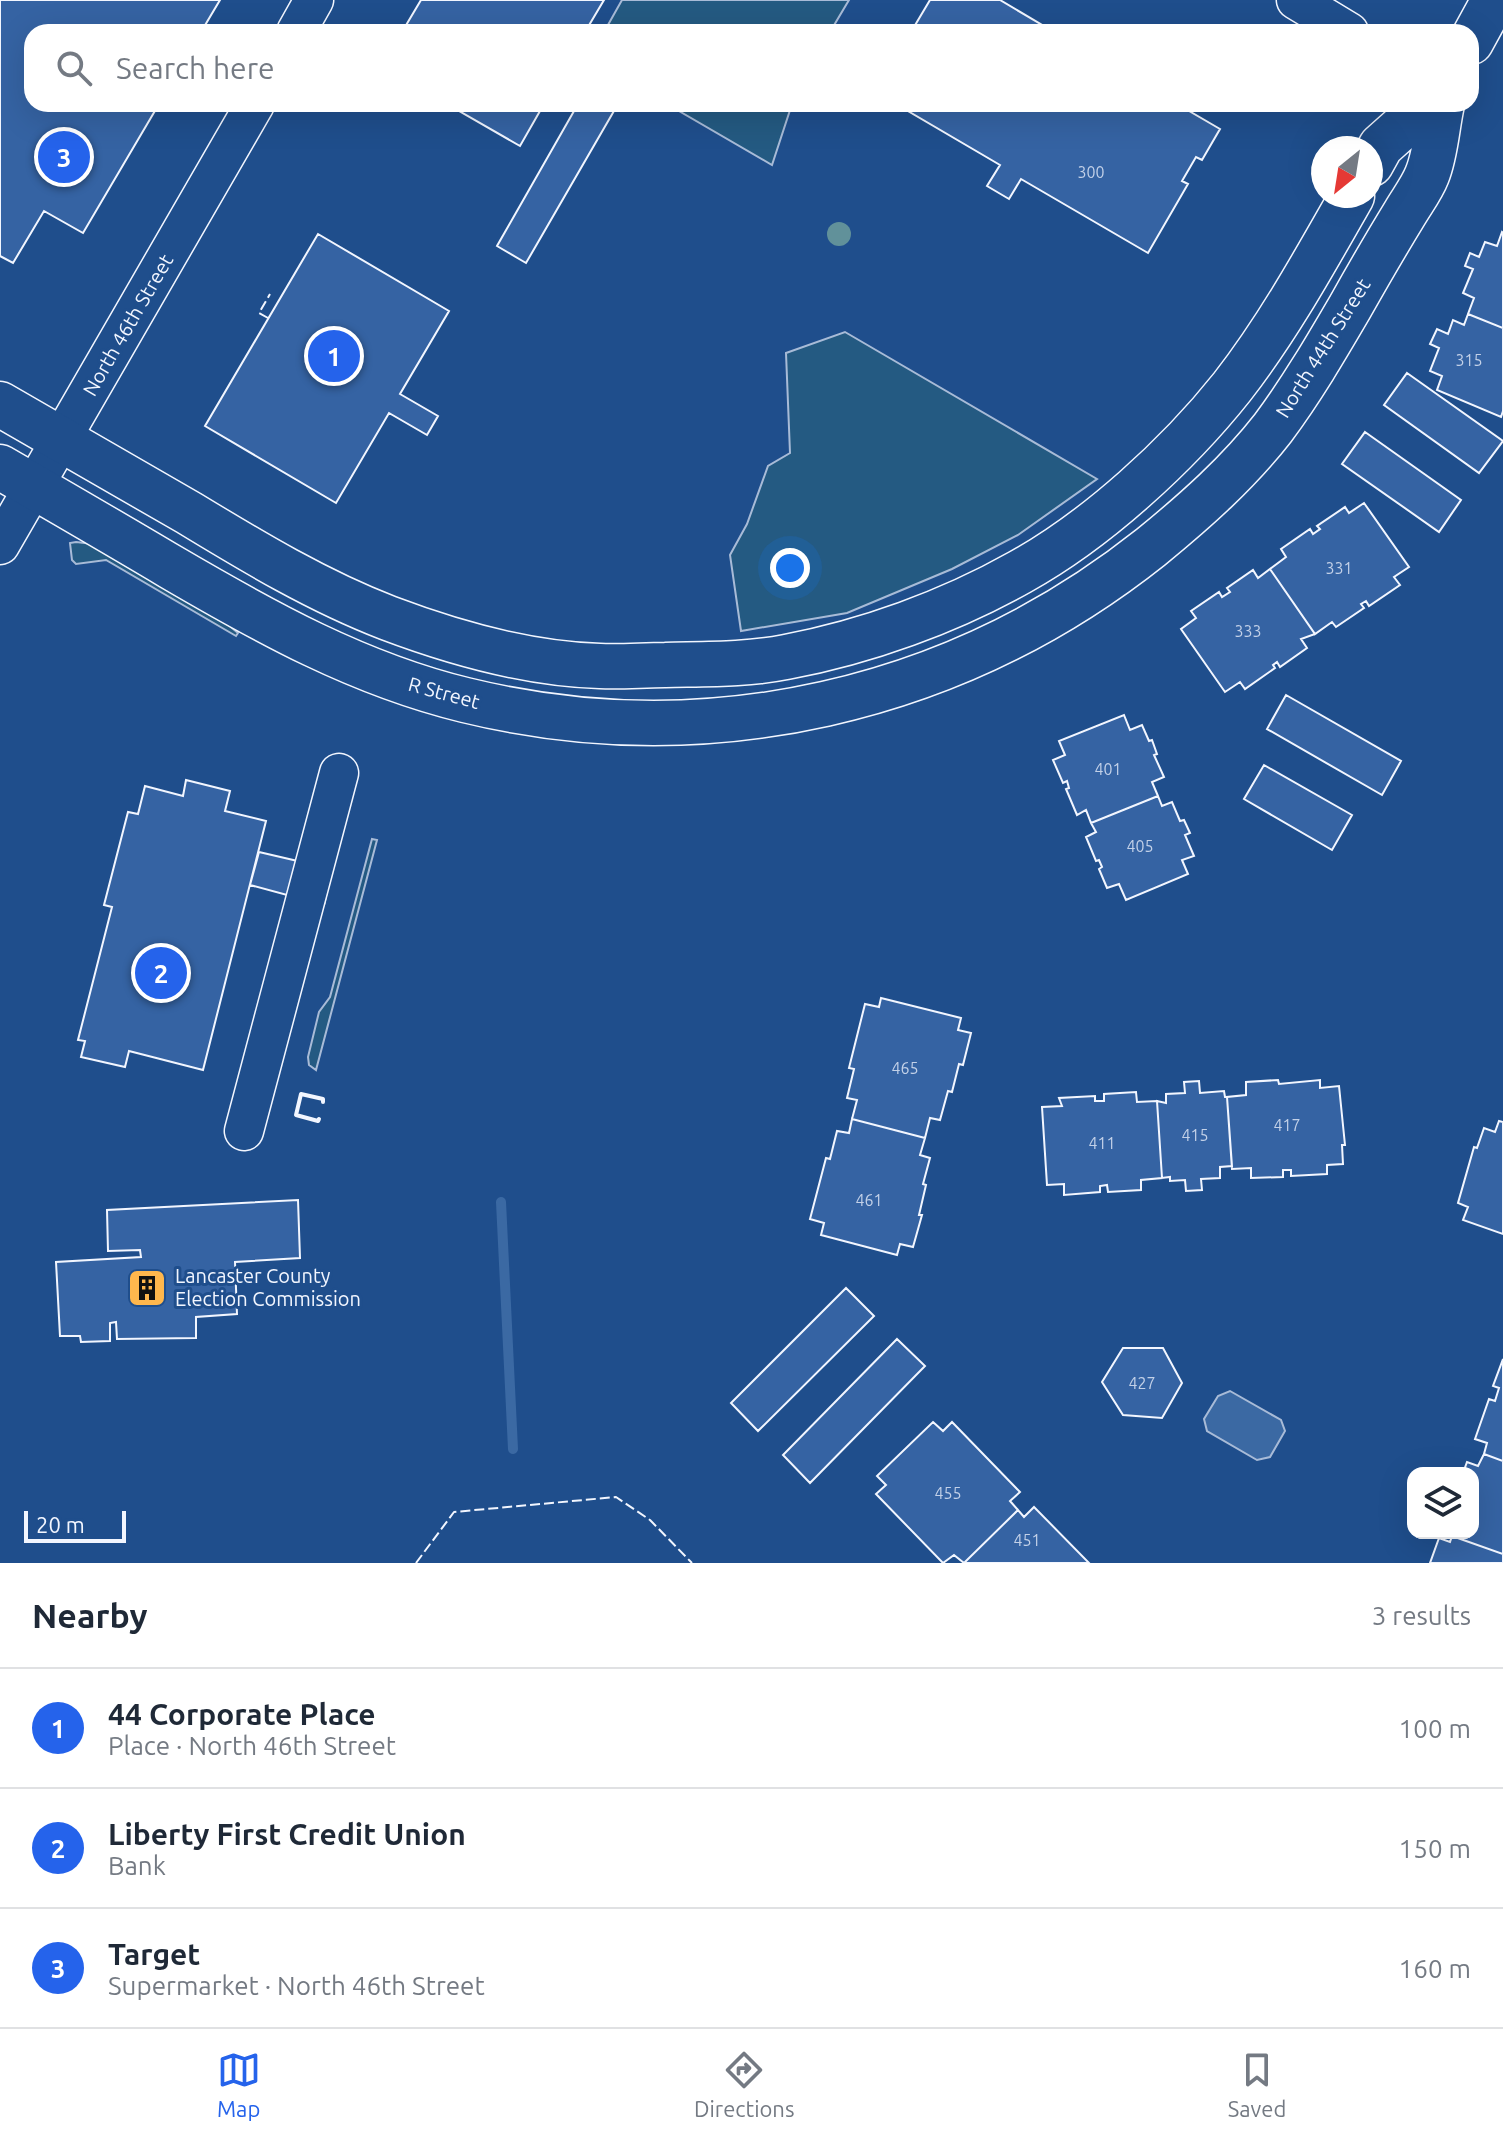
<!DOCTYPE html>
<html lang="en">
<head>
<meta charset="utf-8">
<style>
  body { margin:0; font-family:Ubuntu,sans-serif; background:#f2f2f3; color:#1f2937 }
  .controls { position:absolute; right:24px; bottom:24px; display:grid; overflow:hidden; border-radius:16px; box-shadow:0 8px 32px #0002 }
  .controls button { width:72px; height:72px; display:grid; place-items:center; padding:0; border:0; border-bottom:2px solid #e0e1e3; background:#fff; color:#1f2937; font:40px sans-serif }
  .compass { position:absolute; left:1311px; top:136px; width:72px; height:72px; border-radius:50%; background:#fff; box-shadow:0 8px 32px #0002; rotate:210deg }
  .scale { position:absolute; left:24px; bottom:20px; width:102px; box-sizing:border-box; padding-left:8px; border:4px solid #f2f6ff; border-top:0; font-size:22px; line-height:28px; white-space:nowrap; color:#f2f6ff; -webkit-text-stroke:6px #1f4e8c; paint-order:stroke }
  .you { position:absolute; left:790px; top:568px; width:28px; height:28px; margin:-20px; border:6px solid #fff; border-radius:50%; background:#1a73e8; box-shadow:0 0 0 12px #1a73e833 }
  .badge { display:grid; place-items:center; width:52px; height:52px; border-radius:50%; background:#2563eb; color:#fff; font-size:26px; font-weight:700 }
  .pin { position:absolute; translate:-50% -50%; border:4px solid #fff; box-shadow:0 2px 8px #0006 }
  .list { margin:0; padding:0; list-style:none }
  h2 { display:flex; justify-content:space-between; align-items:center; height:104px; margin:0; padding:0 32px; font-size:34px }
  h2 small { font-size:26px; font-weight:400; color:#747a83 }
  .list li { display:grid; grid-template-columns:52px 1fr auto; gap:24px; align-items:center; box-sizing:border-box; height:120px; padding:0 32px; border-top:2px solid #e0e1e3 }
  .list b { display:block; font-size:30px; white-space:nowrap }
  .list p { margin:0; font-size:26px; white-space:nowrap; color:#747a83 }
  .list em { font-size:26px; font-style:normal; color:#747a83 }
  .icon { flex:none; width:44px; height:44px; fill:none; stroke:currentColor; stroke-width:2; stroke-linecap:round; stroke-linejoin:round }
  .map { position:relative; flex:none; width:1503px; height:1563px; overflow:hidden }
  .search { position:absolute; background:#fff; box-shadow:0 8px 32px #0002; left:24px; right:24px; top:24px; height:88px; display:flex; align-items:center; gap:20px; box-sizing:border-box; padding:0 28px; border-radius:24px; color:#747a83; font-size:30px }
  .sheet { height:464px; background:#fff }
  nav { display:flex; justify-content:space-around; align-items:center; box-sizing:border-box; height:112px; border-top:2px solid #e0e1e3; background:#fff; font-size:22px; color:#747a83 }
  nav a { display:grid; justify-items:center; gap:4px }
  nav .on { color:#2563eb }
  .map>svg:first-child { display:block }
  .green { fill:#245a82; stroke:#a8bbd7; stroke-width:2 }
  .water { fill:#3b69a3; stroke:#a8bbd7; stroke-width:2 }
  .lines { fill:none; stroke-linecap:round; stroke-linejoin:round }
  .stream { stroke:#3b69a3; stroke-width:10 }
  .building { fill:#3563a3; stroke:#f2f6ff; stroke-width:2 }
  .minor-casing { stroke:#f2f6ff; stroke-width:41 }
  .major-casing { stroke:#f2f6ff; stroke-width:47 }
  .minor { stroke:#1f4e8c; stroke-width:38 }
  .major { stroke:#1f4e8c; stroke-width:44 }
  .fence { stroke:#f2f6ff; stroke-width:2; stroke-dasharray:10 4; stroke-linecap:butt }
  .wall { stroke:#f2f6ff; stroke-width:4 }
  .tree { fill:#61919a }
  .labels { text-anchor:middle; stroke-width:6; stroke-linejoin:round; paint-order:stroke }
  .number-label { font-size:16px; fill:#c3d1e8 }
  .street-label { font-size:20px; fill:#f2f6ff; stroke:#1f4e8c }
  .poi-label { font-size:20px; fill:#f2f6ff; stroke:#1f4e8c; text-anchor:start }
</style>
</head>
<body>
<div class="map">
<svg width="1503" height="1563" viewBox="0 0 1503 1563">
  <rect width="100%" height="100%" fill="#1f4e8c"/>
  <path class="green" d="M 622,0 L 849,0 L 830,32 L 604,32 Z
    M 667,104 L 792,104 L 772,165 Z
    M 845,332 L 1097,479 L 1018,535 L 952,569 L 847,613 L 741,631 L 730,555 L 747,524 L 768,466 L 790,453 L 786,353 Z
    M 76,542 L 93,544 L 219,617 L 238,633 L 236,636 L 106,560 L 76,564 L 72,560 L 70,543 Z
    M 372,839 L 377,840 L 316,1070 L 309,1065 L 308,1057 L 319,1012 L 330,997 Z"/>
  <path class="water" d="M 1230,1391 L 1281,1420 L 1285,1431 L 1270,1457 L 1257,1460 L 1207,1431 L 1204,1419 L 1218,1396 Z"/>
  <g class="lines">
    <path class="stream" d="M 501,1202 L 513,1449"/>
  </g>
  <path class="building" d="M 0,0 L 220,0 L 201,32 L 32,32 L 32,104 L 159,104 L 83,233 L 44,211 L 13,263 L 0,256 Z
    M 421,0 L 604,0 L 585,32 L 402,32 Z
    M 930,0 L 1000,0 L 1054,32 L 911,32 Z
    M 447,104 L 544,104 L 520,146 Z
    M 578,104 L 618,104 L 526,263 L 497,246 Z
    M 896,104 L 1177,104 L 1220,129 L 1202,160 L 1196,157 L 1182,181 L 1188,184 L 1148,253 L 1021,179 L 1009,199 L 987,186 L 1000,165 Z
    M 1502,232 L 1503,233 L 1503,328 L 1468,314 L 1474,298 L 1463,293 L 1473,269 L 1465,266 L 1470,253 L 1479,257 L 1485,242 L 1497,246 Z
    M 318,234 L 449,311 L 400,394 L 438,416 L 427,435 L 389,413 L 336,503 L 205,426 Z
    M 1468,314 L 1503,328 L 1503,411 L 1501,417 L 1437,390 L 1442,376 L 1430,371 L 1439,348 L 1430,344 L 1437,329 L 1448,334 L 1453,320 L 1464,325 Z
    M 1407,373 L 1503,441 L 1479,473 L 1384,405 Z
    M 1365,432 L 1461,500 L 1439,532 L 1342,464 Z
    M 1364,503 L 1409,567 L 1394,577 L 1400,585 L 1369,606 L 1366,601 L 1361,604 L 1364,608 L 1336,627 L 1332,622 L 1315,634 L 1270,569 L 1286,557 L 1281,549 L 1310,529 L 1313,534 L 1320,529 L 1317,526 L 1345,507 L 1349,513 Z
    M 1270,569 L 1315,634 L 1301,639 L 1307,648 L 1280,667 L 1277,662 L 1273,665 L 1275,668 L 1245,689 L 1240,682 L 1225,692 L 1181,629 L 1196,618 L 1191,611 L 1219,592 L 1222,597 L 1230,592 L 1227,588 L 1253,570 L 1258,578 Z
    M 1286,695 L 1401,761 L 1382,795 L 1267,729 Z
    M 1124,715 L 1130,730 L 1142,725 L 1149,741 L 1152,740 L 1157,754 L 1154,755 L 1164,777 L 1152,782 L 1158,796 L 1091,823 L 1086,810 L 1077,815 L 1066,789 L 1069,788 L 1067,781 L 1063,783 L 1053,760 L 1065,755 L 1059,741 Z
    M 1264,765 L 1352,815 L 1332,850 L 1244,799 Z
    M 186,780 L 230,791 L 225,811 L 266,821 L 203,1070 L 129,1051 L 125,1067 L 81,1057 L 85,1041 L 78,1040 L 112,907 L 104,905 L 128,812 L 138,814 L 145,786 L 183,796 Z
    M 1158,796 L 1162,806 L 1172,802 L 1180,821 L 1184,820 L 1190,833 L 1185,835 L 1194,856 L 1182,860 L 1188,874 L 1126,900 L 1119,884 L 1107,888 L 1099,869 L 1102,867 L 1099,860 L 1096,861 L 1086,837 L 1096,832 L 1091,823 Z
    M 259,852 L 332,869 L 324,905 L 250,885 Z
    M 881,998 L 961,1018 L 958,1030 L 971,1033 L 963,1065 L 959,1064 L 952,1092 L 948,1091 L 940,1120 L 930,1118 L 925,1138 L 852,1119 L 857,1100 L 847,1098 L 854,1069 L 849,1068 L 865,1004 L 879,1007 Z
    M 1278,1080 L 1279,1084 L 1320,1080 L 1320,1088 L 1339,1086 L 1345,1145 L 1342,1145 L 1343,1164 L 1327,1165 L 1327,1174 L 1291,1176 L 1291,1170 L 1283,1170 L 1283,1177 L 1251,1178 L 1251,1168 L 1232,1169 L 1227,1097 L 1246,1095 L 1246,1082 Z
    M 1199,1081 L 1200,1093 L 1224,1091 L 1225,1097 L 1227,1097 L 1232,1166 L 1220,1167 L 1220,1178 L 1201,1179 L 1202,1190 L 1186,1191 L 1185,1180 L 1170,1181 L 1170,1177 L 1162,1178 L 1157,1101 L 1166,1103 L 1166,1094 L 1185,1093 L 1184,1082 Z
    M 1136,1092 L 1137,1102 L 1157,1101 L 1162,1178 L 1141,1180 L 1141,1190 L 1108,1192 L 1107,1185 L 1100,1186 L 1100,1192 L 1064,1195 L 1064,1184 L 1047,1185 L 1042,1107 L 1062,1106 L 1059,1098 L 1095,1096 L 1095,1101 L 1104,1101 L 1104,1094 Z
    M 852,1119 L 925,1138 L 920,1155 L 930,1158 L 923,1184 L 926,1185 L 919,1215 L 922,1215 L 913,1247 L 900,1244 L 897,1255 L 821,1235 L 824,1223 L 810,1219 L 826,1158 L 830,1159 L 837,1131 L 849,1133 Z
    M 1499,1121 L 1503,1122 L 1503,1234 L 1463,1220 L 1468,1207 L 1458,1203 L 1474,1147 L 1477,1148 L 1484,1128 L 1495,1132 Z
    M 298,1200 L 300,1258 L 235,1262 L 237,1314 L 196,1317 L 196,1338 L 117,1339 L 116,1322 L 110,1323 L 110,1341 L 81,1342 L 80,1336 L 60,1336 L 56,1262 L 141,1257 L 140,1250 L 108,1251 L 107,1210 Z
    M 846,1288 L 874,1316 L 758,1431 L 731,1403 Z
    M 897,1339 L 925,1366 L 810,1483 L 783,1455 Z
    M 1123,1348 L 1163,1348 L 1182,1383 L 1162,1418 L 1123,1415 L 1102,1382 Z
    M 1503,1359 L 1503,1461 L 1484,1454 L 1487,1443 L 1475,1439 L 1489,1399 L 1495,1401 L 1499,1388 L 1493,1386 Z
    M 933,1422 L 943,1431 L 952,1422 L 1020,1492 L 1010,1501 L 1018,1510 L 964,1563 L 954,1555 L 943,1563 L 876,1494 L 886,1485 L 877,1476 Z
    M 1484,1454 L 1503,1461 L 1503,1554 L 1452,1536 L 1453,1533 L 1473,1533 L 1473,1473 L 1463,1473 L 1467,1462 L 1478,1466 Z
    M 1034,1507 L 1089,1563 L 964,1563 L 1018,1510 L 1024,1517 Z
    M 1452,1536 L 1503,1554 L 1503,1563 L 1430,1563 L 1439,1538 L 1450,1542 Z"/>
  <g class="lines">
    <defs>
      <path id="minor" d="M 1296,0 L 1349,32
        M 296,32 L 314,0
        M 0,545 L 255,104
        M 244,1131 L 339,773"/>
      <path id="major" d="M 1471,42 L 1494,0
        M 1371,164 L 1381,146 L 1428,104
        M 0,404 C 63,440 126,476 189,513 C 253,552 318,591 388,618 C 454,643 530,664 600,666 C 622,667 643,665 665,665 C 705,664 746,665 786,657 C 866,642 949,612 1020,572 C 1096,530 1178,455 1232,387 C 1278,328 1315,261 1352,196
        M 0,467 C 57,500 114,533 171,567 C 265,622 358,674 465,700 C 707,759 956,702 1151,547 C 1195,511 1238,473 1273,428 C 1302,389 1326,348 1350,307 C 1368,275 1386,244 1405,213 C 1412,201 1422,188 1427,175 C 1436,153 1437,126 1442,104"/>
    </defs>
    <use href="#minor" class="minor-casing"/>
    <use href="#major" class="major-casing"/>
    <use href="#minor" class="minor"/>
    <use href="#major" class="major"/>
    <path class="fence" d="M 268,318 L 259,313 L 270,294
      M 416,1563 L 454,1512 L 616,1497 L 650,1520 L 692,1563"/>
    <path class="wall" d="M 319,1119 L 318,1121 L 296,1115 L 301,1094 L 323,1099 L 323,1102"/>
  </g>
  <circle class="tree" cx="839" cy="234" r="12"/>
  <defs>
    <symbol id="building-square" viewBox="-11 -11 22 22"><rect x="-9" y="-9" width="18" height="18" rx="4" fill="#ffb74d" stroke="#1f4e8c"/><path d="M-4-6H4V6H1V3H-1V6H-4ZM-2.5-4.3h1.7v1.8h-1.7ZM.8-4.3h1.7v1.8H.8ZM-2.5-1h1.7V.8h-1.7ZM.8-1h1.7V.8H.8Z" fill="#111"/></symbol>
  </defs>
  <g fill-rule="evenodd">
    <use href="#building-square" x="125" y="1266" width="44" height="44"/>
  </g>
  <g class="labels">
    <g class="number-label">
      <text x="1091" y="178">300</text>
      <text x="1469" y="366">315</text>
      <text x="1339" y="574">331</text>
      <text x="1248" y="637">333</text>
      <text x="1108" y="775">401</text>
      <text x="1140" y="852">405</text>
      <text x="905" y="1074">465</text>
      <text x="1287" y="1131">417</text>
      <text x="1195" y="1141">415</text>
      <text x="1102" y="1149">411</text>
      <text x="869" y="1206">461</text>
      <text x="1142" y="1389">427</text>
      <text x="948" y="1499">455</text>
      <text x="1027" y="1546">451</text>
    </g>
    <g class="street-label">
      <text transform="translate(128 325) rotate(-60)" y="7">North 46th Street</text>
      <text transform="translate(1323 348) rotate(-58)" y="7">North 44th Street</text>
      <text transform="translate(444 693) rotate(15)" y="7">R Street</text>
    </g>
    <g class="poi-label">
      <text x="175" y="1283">Lancaster County<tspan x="175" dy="23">Election Commission</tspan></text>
    </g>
  </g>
</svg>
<div class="controls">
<button><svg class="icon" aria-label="layers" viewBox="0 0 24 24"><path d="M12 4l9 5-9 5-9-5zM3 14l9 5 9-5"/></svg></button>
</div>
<svg class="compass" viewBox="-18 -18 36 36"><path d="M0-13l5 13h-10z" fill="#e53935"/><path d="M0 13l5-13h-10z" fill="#747a83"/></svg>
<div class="scale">20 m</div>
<div class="you"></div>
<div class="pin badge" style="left:334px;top:356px">1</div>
<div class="pin badge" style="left:161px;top:973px">2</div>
<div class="pin badge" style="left:64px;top:157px">3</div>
<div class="search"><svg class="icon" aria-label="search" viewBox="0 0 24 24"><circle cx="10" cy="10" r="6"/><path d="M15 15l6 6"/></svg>Search here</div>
</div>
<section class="sheet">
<h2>Nearby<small>3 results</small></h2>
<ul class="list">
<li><span class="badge">1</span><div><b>44 Corporate Place</b><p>Place · North 46th Street</p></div><em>100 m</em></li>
<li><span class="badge">2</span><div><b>Liberty First Credit Union</b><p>Bank</p></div><em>150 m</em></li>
<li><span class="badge">3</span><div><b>Target</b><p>Supermarket · North 46th Street</p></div><em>160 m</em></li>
</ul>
</section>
<nav>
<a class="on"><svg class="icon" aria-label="map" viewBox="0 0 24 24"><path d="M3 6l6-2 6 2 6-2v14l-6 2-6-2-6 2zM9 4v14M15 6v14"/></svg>Map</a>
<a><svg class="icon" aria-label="directions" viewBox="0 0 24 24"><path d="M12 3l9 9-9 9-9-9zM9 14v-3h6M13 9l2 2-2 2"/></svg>Directions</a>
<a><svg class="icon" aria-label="saved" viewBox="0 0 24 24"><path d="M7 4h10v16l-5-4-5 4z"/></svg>Saved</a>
</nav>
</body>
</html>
